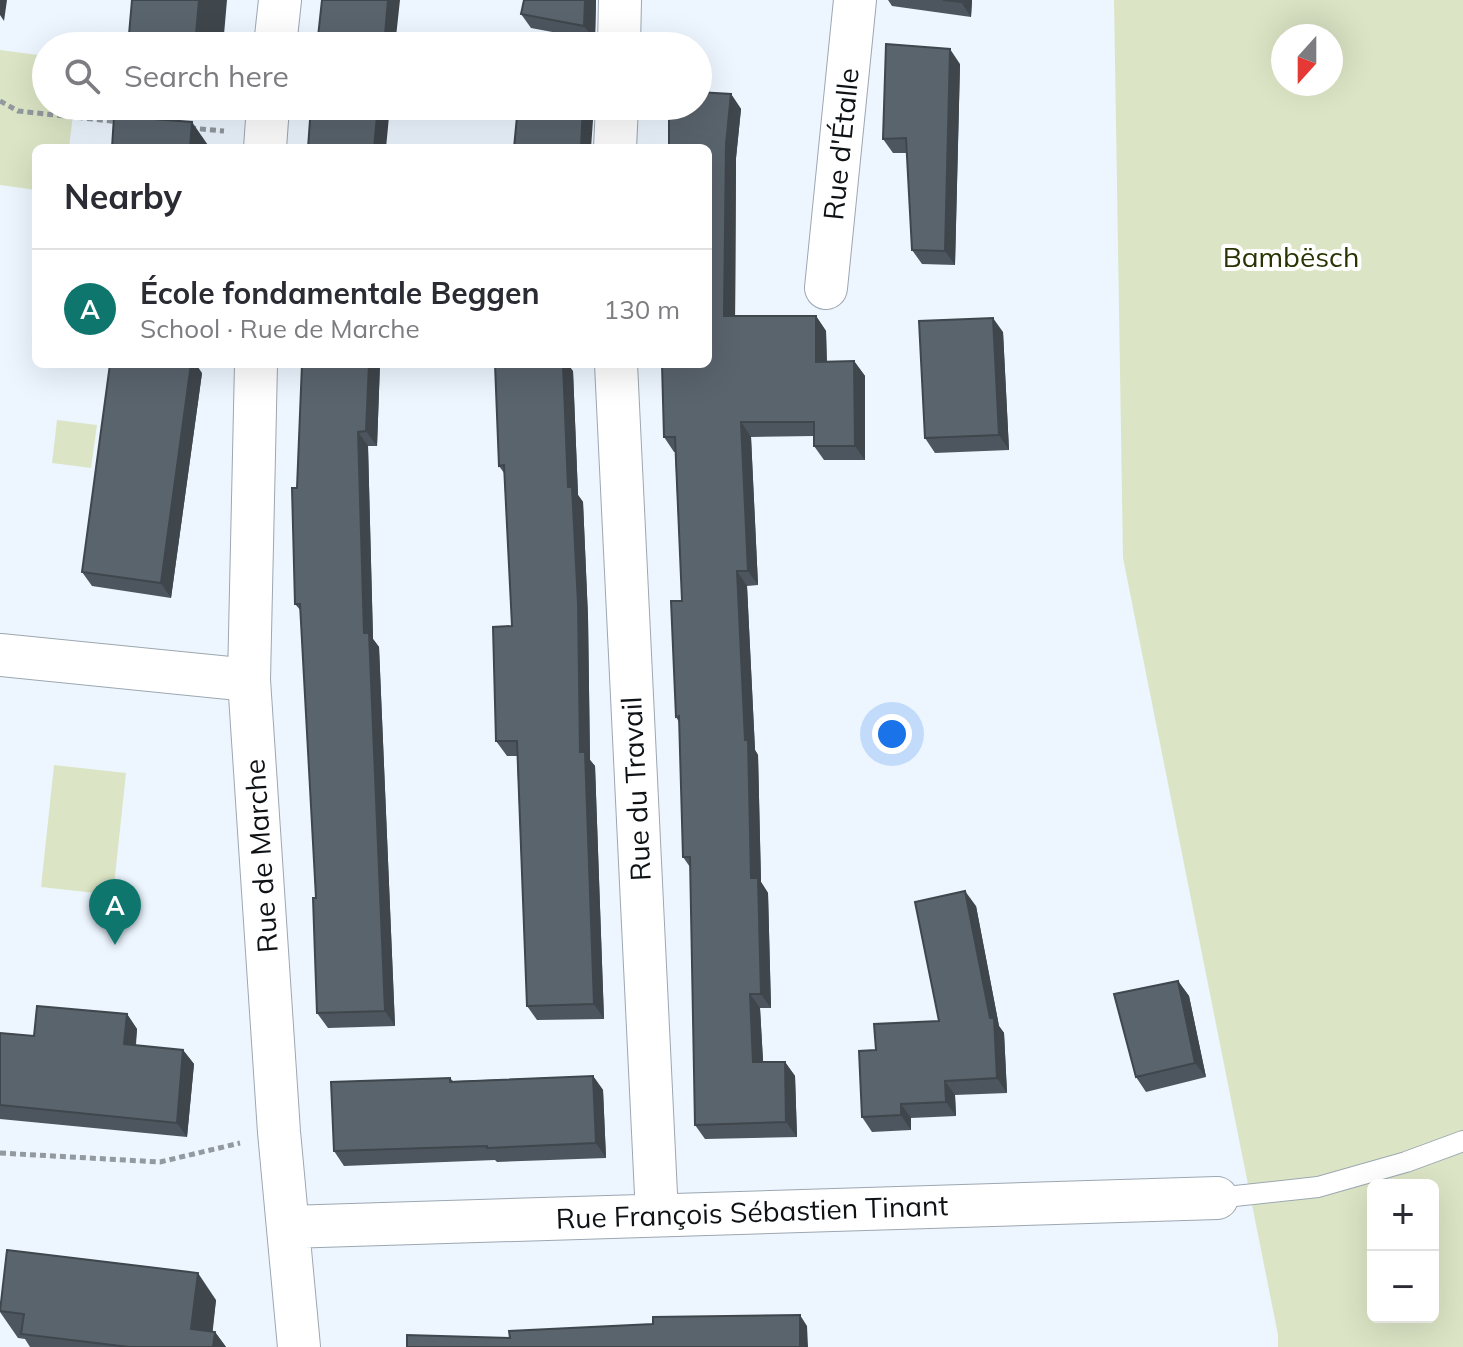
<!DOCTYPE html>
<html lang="en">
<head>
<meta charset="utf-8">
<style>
  body { margin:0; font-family:Mulish,sans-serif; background:#f7f7f7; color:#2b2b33 }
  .controls { position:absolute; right:24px; bottom:24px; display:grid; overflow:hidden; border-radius:12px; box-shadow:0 8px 32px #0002 }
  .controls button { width:72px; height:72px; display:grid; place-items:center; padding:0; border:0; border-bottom:2px solid #e1e1e2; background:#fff; color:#2b2b33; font:40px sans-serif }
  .compass { position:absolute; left:1271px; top:24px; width:72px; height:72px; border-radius:50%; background:#fff; box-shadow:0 8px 32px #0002; rotate:201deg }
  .you { position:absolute; left:892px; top:734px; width:28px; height:28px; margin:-20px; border:6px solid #fff; border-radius:50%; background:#1a73e8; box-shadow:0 0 0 12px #1a73e833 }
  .badge { display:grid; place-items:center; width:52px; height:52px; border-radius:50%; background:#0f766e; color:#fff; font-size:26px; font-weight:700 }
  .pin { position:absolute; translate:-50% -66px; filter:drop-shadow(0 2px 4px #0008) }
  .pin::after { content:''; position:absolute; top:42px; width:28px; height:24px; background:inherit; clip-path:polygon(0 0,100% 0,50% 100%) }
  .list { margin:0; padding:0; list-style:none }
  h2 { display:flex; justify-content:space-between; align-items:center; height:104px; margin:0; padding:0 32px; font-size:34px }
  h2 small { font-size:26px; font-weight:400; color:#7c7c81 }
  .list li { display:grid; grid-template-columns:52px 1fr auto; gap:24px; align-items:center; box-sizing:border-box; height:120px; padding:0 32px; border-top:2px solid #e1e1e2 }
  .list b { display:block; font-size:30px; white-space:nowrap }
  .list p { margin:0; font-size:26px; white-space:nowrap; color:#7c7c81 }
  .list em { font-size:26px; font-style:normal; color:#7c7c81 }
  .icon { flex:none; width:44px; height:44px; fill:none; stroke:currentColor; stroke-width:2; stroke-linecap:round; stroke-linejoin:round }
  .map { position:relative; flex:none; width:1463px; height:1347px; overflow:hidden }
  .search { position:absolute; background:#fff; box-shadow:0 8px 32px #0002; left:32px; top:32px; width:680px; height:88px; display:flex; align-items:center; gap:20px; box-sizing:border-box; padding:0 28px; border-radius:44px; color:#7c7c81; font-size:30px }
  .panel { position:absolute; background:#fff; box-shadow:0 8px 32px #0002; left:32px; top:144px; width:680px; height:224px; border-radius:12px }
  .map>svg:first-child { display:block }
  .green { fill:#dbe5c5; fill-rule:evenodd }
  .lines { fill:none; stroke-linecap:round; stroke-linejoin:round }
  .lane-casing { stroke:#9ca7b1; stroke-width:22 }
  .street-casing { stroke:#9ca7b1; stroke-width:44 }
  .path { stroke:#92999f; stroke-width:5; stroke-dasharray:6 4; stroke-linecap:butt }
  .lane { stroke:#fff; stroke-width:20 }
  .street { stroke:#fff; stroke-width:42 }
  .wall { fill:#4d565e }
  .shaded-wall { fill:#3f464c }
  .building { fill:#5a646d; stroke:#3f464c; stroke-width:2 }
  .labels { text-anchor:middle; stroke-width:8; stroke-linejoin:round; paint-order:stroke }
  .street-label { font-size:28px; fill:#0e1215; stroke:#fff }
  .park-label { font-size:28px; fill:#2a3403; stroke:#fff }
</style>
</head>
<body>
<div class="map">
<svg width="1463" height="1347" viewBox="0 0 1463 1347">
  <rect width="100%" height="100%" fill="#edf6ff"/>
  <path class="green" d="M 1114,0 L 1463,0 L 1463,1347 L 1278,1347 L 1278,1335 L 1123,558 ZM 1283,36 L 1331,36 L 1331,84 L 1283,84 ZM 1373,1185 L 1433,1185 L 1433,1317 L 1373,1317 Z
    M 0,50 L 46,56 L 46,106 L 74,106 L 69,148 L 36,148 L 36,190 L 0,185 Z
    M 57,420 L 97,425 L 91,468 L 52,463 Z
    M 54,765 L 126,773 L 113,895 L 41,887 Z"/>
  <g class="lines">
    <defs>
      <path id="lane" d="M 1217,1198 L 1318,1187 L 1406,1162 L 1463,1141"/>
      <path id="street" d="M 275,46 L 280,0
        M 619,46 L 620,0
        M 265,148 L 268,106
        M 615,148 L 617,106
        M 826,288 L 855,0
        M 256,364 L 249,680 L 279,1132 L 299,1347
        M 616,364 L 657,1215
        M 0,655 L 249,680
        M 288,1227 L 1217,1198"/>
    </defs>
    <use href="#lane" class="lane-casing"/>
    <use href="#street" class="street-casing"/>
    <path class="path" d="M 0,101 L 18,111 L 120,122
      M 190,128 L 224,131
      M 0,1153 L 160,1162 L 240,1143"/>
    <use href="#lane" class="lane"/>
    <use href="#street" class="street"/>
  </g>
  <path class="wall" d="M 596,0 L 595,40 L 531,28 L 521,14 Z
    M 888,0 L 972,0 L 971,17 L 892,6 Z
    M 960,64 L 955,265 L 922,264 L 912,250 L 907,153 L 893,153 L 883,139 Z
    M 731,94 L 741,109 L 736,158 L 735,316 L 816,316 L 826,331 L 827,362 L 854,361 L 865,376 L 865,460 L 824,460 L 814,446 L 814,436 L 751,437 L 758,585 L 747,586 L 755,750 L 758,755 L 761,882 L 768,893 L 771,1008 L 760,1008 L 763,1062 L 785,1062 L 795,1076 L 797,1137 L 705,1139 L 695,1125 L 690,867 L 683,857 L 679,722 L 676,717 L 682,601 L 675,452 L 674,452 L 664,437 Z
    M 1003,332 L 1009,450 L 935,453 L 925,438 Z
    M 380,364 L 377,446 L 368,446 L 373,639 L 379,647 L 395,1026 L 328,1028 L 317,1013 L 316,898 L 301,611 L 295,604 L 297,488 Z
    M 573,371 L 578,495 L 583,502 L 588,617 L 590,760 L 595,766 L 604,1019 L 537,1020 L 527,1006 L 517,756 L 507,756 L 496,741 L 512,626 L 504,473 L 499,466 Z
    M 202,373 L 171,598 L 92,586 L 82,572 Z
    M 976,906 L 999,1026 L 1004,1033 L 1007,1093 L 955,1095 L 956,1116 L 911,1118 L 911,1130 L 872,1132 L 862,1117 L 876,1050 L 939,1021 Z
    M 1178,981 L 1189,996 L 1206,1077 L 1146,1092 L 1136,1077 Z
    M 127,1014 L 137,1029 L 136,1045 L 183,1050 L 194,1064 L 187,1137 L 0,1119 L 0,1033 L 34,1036 Z
    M 593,1076 L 603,1090 L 606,1158 L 497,1162 L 495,1160 L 344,1166 L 334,1151 L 450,1078 L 453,1081 Z
    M 216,1300 L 212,1332 L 215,1332 L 226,1347 L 30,1347 L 25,1339 L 18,1338 L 0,1312 L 0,1305 Z"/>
  <path class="shaded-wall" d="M 0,0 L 7,0 L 4,21 L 0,15 Z
    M 199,0 L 227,0 L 223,46 L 195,46 Z
    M 388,0 L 400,0 L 395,46 L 384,46 Z
    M 585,0 L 596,0 L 595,40 L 584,26 Z
    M 961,0 L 972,0 L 971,17 L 961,2 Z
    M 950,49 L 960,64 L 955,265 L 945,251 Z
    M 731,94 L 741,109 L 736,158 L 735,331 L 724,316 L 726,144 Z
    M 378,106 L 390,106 L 386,148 L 374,148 Z
    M 583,106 L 594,106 L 591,148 L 581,148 Z
    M 192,122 L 210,148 L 190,148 Z
    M 816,316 L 826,331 L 827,377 L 816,362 Z
    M 993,318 L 1003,332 L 1009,450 L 999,435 Z
    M 854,361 L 865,376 L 865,460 L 855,446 Z
    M 191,364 L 196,364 L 202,373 L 171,598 L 161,583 Z
    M 369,364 L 380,364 L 377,446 L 366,431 Z
    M 560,364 L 568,364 L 573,371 L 578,495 L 583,502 L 588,617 L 590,760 L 595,766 L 604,1019 L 594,1004 L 580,752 L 568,487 Z
    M 741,422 L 751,437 L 758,585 L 748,571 Z
    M 358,432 L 368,446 L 373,639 L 379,647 L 395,1026 L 385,1011 L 364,633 Z
    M 737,571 L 747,586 L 755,750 L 758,755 L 761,882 L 768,893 L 771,1008 L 761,994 L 751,878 Z
    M 965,891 L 976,906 L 999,1026 L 1004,1033 L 1007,1093 L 997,1078 L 990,1018 Z
    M 1178,981 L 1189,996 L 1206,1077 L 1195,1063 Z
    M 750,994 L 760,1008 L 764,1077 L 753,1062 Z
    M 127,1014 L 137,1029 L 134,1059 L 124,1044 Z
    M 183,1050 L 194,1064 L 187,1137 L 177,1123 Z
    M 785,1062 L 795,1076 L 797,1137 L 786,1122 Z
    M 593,1076 L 603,1090 L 606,1158 L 596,1143 Z
    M 945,1081 L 955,1095 L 956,1116 L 946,1102 Z
    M 901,1104 L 911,1118 L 911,1130 L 901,1115 Z
    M 198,1273 L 216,1300 L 211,1347 L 191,1329 Z
    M 800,1315 L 807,1326 L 808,1347 L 800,1347 Z
    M 215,1332 L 226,1347 L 213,1347 Z"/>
  <path class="building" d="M 132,0 L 199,0 L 195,46 L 128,46 Z
    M 322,0 L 388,0 L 384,46 L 317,46 Z
    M 524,0 L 585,0 L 584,26 L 521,14 Z
    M 943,0 L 961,0 L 961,2 Z
    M 886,44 L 950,49 L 945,251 L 912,250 L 906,138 L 883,139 Z
    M 698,92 L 731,94 L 726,144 L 724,316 L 816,316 L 816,362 L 854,361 L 855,446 L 814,446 L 814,422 L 741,422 L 748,571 L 737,571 L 745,740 L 748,740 L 751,878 L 758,878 L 761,994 L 750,994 L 753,1062 L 785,1062 L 786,1122 L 695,1125 L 690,857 L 683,857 L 679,716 L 676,717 L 671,601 L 682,601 L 675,437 L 664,437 L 662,364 L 708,364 L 708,148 L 669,148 L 669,106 L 698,106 Z
    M 311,106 L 378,106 L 374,148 L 308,148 Z
    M 518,106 L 583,106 L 581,148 L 514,148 Z
    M 114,116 L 192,122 L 190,148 L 112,148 Z
    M 993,318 L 999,435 L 925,438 L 919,321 Z
    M 110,364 L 191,364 L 161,583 L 82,572 Z
    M 302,364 L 369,364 L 366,431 L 358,432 L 364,633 L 369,633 L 385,1011 L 317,1013 L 313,898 L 316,898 L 300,604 L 295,604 L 292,488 L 297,488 Z
    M 495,364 L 563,364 L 568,487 L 572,487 L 578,603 L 580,752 L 585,752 L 594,1004 L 527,1006 L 517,741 L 496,741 L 493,627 L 512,626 L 504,465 L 499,466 Z
    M 965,891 L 990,1018 L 994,1018 L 997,1078 L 945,1081 L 946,1102 L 901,1104 L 901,1115 L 862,1117 L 859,1051 L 876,1050 L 874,1024 L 939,1021 L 915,902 Z
    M 1178,981 L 1195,1063 L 1136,1077 L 1114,994 Z
    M 37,1006 L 127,1014 L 124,1044 L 183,1050 L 177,1123 L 0,1105 L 0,1033 L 34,1036 Z
    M 593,1076 L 596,1143 L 487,1148 L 487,1146 L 334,1151 L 331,1082 L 450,1078 L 450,1082 Z
    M 7,1250 L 198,1273 L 191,1329 L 215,1332 L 213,1347 L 129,1347 L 21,1334 L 24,1314 L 0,1311 Z
    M 800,1315 L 800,1347 L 407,1347 L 407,1335 L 510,1338 L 509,1331 L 653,1324 L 653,1317 Z"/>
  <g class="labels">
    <g class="street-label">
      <text transform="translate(841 144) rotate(-84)" y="10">Rue d'Étalle</text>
      <text transform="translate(636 789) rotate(-93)" y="10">Rue du Travail</text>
      <text transform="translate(261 856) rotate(-94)" y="10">Rue de Marche</text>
      <text transform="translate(752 1212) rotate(-2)" y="10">Rue François Sébastien Tinant</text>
    </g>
    <g class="park-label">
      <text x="1291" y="267">Bambësch</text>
    </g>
  </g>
</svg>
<div class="controls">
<button>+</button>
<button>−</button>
</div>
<svg class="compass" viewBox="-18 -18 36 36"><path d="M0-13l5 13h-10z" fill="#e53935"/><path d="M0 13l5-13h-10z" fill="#7c7c81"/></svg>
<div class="you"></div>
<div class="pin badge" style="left:115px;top:945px">A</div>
<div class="search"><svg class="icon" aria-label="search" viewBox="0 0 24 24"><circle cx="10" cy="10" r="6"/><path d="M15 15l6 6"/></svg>Search here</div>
<section class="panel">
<h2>Nearby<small></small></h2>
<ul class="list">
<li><span class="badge">A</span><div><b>École fondamentale Beggen</b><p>School · Rue de Marche</p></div><em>130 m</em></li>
</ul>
</section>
</div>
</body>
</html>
